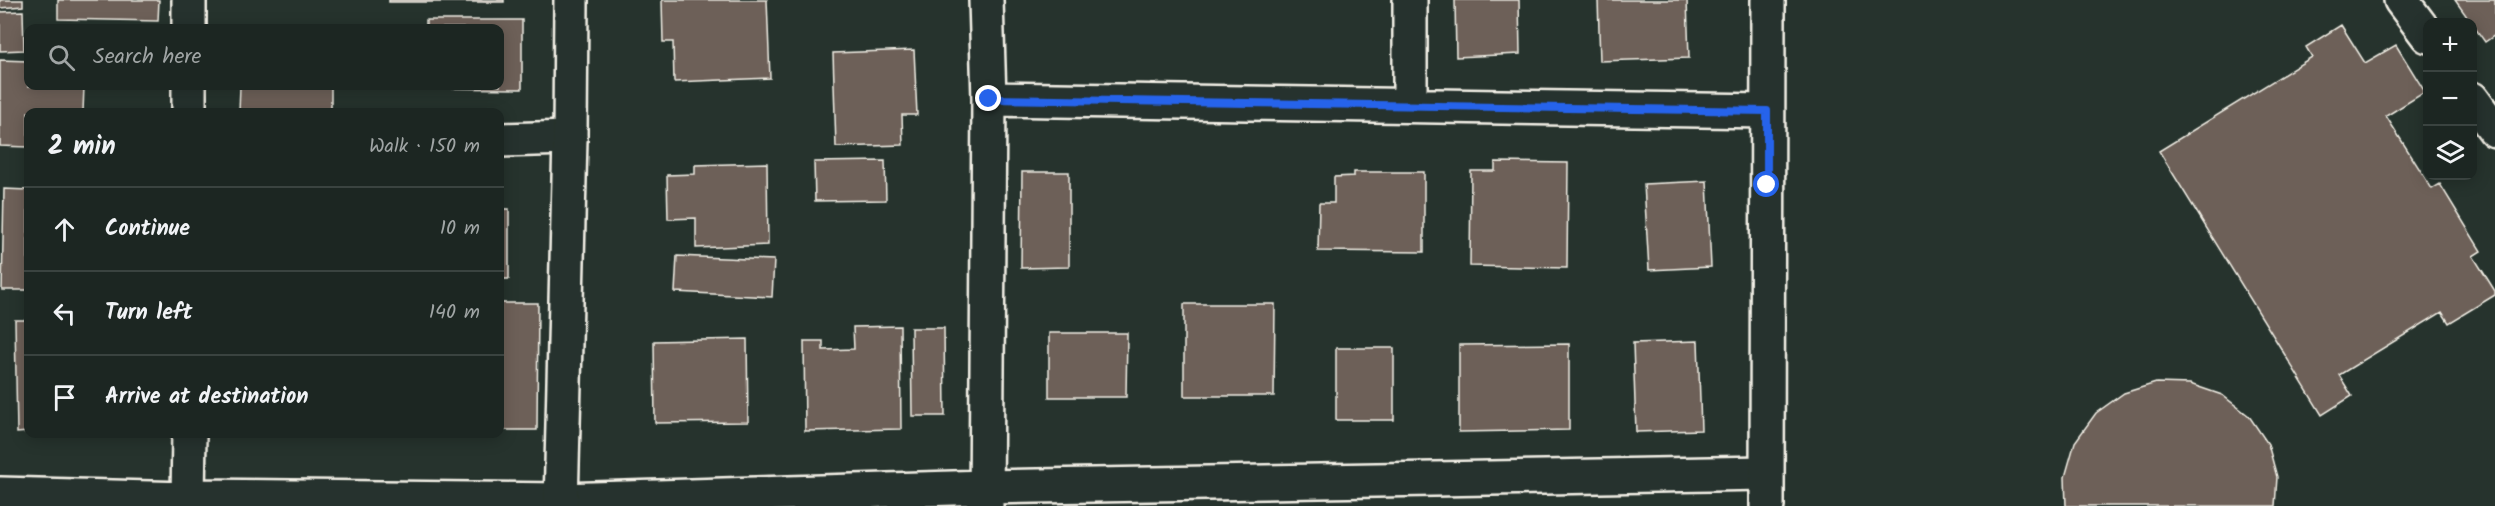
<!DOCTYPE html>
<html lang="en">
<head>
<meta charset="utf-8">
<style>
  body { margin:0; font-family:Kalam,sans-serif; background:#29322f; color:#f1f3f6 }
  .controls { position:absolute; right:18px; top:18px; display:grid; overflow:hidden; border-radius:12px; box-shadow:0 3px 15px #0003 }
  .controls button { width:54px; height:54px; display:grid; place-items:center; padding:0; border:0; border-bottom:2px solid #3a4340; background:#1c2622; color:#f1f3f6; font:30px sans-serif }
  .stop { position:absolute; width:18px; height:18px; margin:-14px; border:4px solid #2563eb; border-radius:50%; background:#fff }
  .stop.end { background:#2563eb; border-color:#fff; box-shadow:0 2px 6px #0008 }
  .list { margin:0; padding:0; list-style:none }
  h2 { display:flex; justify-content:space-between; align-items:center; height:78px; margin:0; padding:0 24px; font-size:26px }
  h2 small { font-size:20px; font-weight:400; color:#a0a5a5 }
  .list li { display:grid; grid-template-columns:39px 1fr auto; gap:18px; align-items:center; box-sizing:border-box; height:84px; padding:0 24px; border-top:2px solid #3a4340 }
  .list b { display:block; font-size:22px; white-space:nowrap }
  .list em { font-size:20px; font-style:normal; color:#a0a5a5 }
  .icon { flex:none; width:33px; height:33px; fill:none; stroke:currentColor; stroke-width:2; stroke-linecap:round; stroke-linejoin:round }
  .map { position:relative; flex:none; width:2495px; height:506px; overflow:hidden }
  .search { position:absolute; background:#1c2622; box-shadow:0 3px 15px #0003; left:24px; top:24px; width:480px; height:66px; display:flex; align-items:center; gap:15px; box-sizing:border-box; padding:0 21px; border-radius:12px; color:#a0a5a5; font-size:22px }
  .panel { position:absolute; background:#1c2622; box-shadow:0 3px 15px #0003; left:24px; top:108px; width:480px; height:330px; border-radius:12px }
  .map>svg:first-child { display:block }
  .building { fill:#6d6159; stroke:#f4f1e8; stroke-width:1.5 }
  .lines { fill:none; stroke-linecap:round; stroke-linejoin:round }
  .minor-casing { stroke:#f4f1e8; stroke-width:38 }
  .tertiary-casing { stroke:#f4f1e8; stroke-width:38 }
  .minor { stroke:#26332d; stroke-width:33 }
  .tertiary { stroke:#26332d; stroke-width:33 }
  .route { stroke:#2563eb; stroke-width:8 }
</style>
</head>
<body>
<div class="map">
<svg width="2495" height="506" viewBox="0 0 2495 506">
  <rect width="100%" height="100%" fill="#26332d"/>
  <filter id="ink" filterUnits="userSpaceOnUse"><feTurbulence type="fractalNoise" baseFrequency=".0167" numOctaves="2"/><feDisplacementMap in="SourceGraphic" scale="12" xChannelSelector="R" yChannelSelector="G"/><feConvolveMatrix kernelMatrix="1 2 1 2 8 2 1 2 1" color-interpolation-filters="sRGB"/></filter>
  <g filter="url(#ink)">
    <path class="building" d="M 0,0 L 23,0 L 23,6 L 0,8 Z
      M 58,0 L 159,0 L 158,21 L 58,19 Z
      M 389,0 L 504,0 L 504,2 L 389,2 Z
      M 662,0 L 767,0 L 770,78 L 674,82 L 673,42 L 663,42 Z
      M 1455,0 L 1519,0 L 1520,54 L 1456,57 Z
      M 1598,0 L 1687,0 L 1689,58 L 1600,61 Z
      M 2455,0 L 2495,0 L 2495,35 L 2485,42 Z
      M 23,11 L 24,50 L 0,51 L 0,12 Z
      M 426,20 L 522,20 L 522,89 L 425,88 L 425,86 L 500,86 L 500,28 L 426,28 Z
      M 2341,25 L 2365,63 L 2396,45 L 2425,92 L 2386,116 L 2432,189 L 2440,184 L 2481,251 L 2473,256 L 2495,291 L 2495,295 L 2449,323 L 2442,312 L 2339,375 L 2352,396 L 2322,415 L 2159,151 L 2312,57 L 2306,47 Z
      M 914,50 L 917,115 L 902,115 L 903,145 L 836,147 L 833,53 Z
      M 0,60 L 28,61 L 28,86 L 84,86 L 83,112 L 28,112 L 28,147 L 0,146 Z
      M 240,86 L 331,86 L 331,112 L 239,112 Z
      M 885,161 L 886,200 L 815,201 L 814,162 Z
      M 1495,162 L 1568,163 L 1567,268 L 1470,266 L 1471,171 L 1495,171 Z
      M 767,163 L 768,245 L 696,248 L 696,218 L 668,219 L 667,175 L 695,174 L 695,165 Z
      M 1022,172 L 1069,172 L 1069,267 L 1021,268 Z
      M 1354,172 L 1424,172 L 1424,252 L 1318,251 L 1319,203 L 1334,203 L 1334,177 L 1354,176 Z
      M 1707,181 L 1711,267 L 1649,270 L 1644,184 Z
      M 4,189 L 28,190 L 28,290 L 2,290 Z
      M 500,209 L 509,209 L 509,279 L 500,279 Z
      M 677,256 L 774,260 L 772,297 L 675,292 Z
      M 500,303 L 538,303 L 537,430 L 500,430 Z
      M 1184,304 L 1275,304 L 1274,396 L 1184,396 Z
      M 15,320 L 28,320 L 28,432 L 17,433 Z
      M 900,326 L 901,429 L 805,431 L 804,341 L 823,341 L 823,350 L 854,349 L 853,327 Z
      M 911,328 L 944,328 L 945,416 L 912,416 Z
      M 1049,333 L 1127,333 L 1126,397 L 1049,397 Z
      M 747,339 L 748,422 L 655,423 L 654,341 Z
      M 1698,341 L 1701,430 L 1636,432 L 1633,343 Z
      M 1569,344 L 1569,430 L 1459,432 L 1459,345 Z
      M 1336,348 L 1394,348 L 1394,420 L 1336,420 Z
      M 2156,383 L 2190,384 L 2222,395 L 2249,416 L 2268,444 L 2277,477 L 2275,506 L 2066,506 L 2065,477 L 2075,442 L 2096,413 L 2124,393 Z"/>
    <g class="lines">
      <defs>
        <path id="minor" d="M 189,0 L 189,28
          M 1410,0 L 1410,104
          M 2401,0 L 2428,36
          M 189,86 L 189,112
          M 989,99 L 1767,111
          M 2472,99 L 2495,130
          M 500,140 L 570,138
          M 0,494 L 188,499 L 202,496 L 561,500 L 986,487 L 1766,473
          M 188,499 L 189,434
          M 986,506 L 989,99 L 986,0"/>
        <path id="tertiary" d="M 561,506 L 570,138 L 571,0
          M 1767,506 L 1768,0"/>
      </defs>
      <use href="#minor" class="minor-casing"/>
      <use href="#tertiary" class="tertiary-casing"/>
      <use href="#minor" class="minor"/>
      <use href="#tertiary" class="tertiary"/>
    </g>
  </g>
  <g class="lines" filter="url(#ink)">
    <path class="route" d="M 989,99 L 1767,111 L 1767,185"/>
  </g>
</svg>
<div class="controls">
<button>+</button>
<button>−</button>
<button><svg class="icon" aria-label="layers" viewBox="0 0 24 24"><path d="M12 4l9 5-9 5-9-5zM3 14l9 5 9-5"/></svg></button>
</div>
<div class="stop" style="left:1767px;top:185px"></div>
<div class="stop end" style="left:989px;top:99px"></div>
<div class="search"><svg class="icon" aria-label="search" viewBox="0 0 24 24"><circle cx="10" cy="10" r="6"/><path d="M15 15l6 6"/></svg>Search here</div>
<section class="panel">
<h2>2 min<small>Walk · 150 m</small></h2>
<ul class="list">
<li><svg class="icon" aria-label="ahead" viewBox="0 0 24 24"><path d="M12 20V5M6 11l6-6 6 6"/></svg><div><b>Continue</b></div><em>10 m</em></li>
<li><svg class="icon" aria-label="left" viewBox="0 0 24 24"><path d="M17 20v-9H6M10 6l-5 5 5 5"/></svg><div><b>Turn left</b></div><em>140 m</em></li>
<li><svg class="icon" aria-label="arrive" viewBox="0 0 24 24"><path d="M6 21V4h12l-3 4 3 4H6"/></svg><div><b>Arrive at destination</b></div></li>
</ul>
</section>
</div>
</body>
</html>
